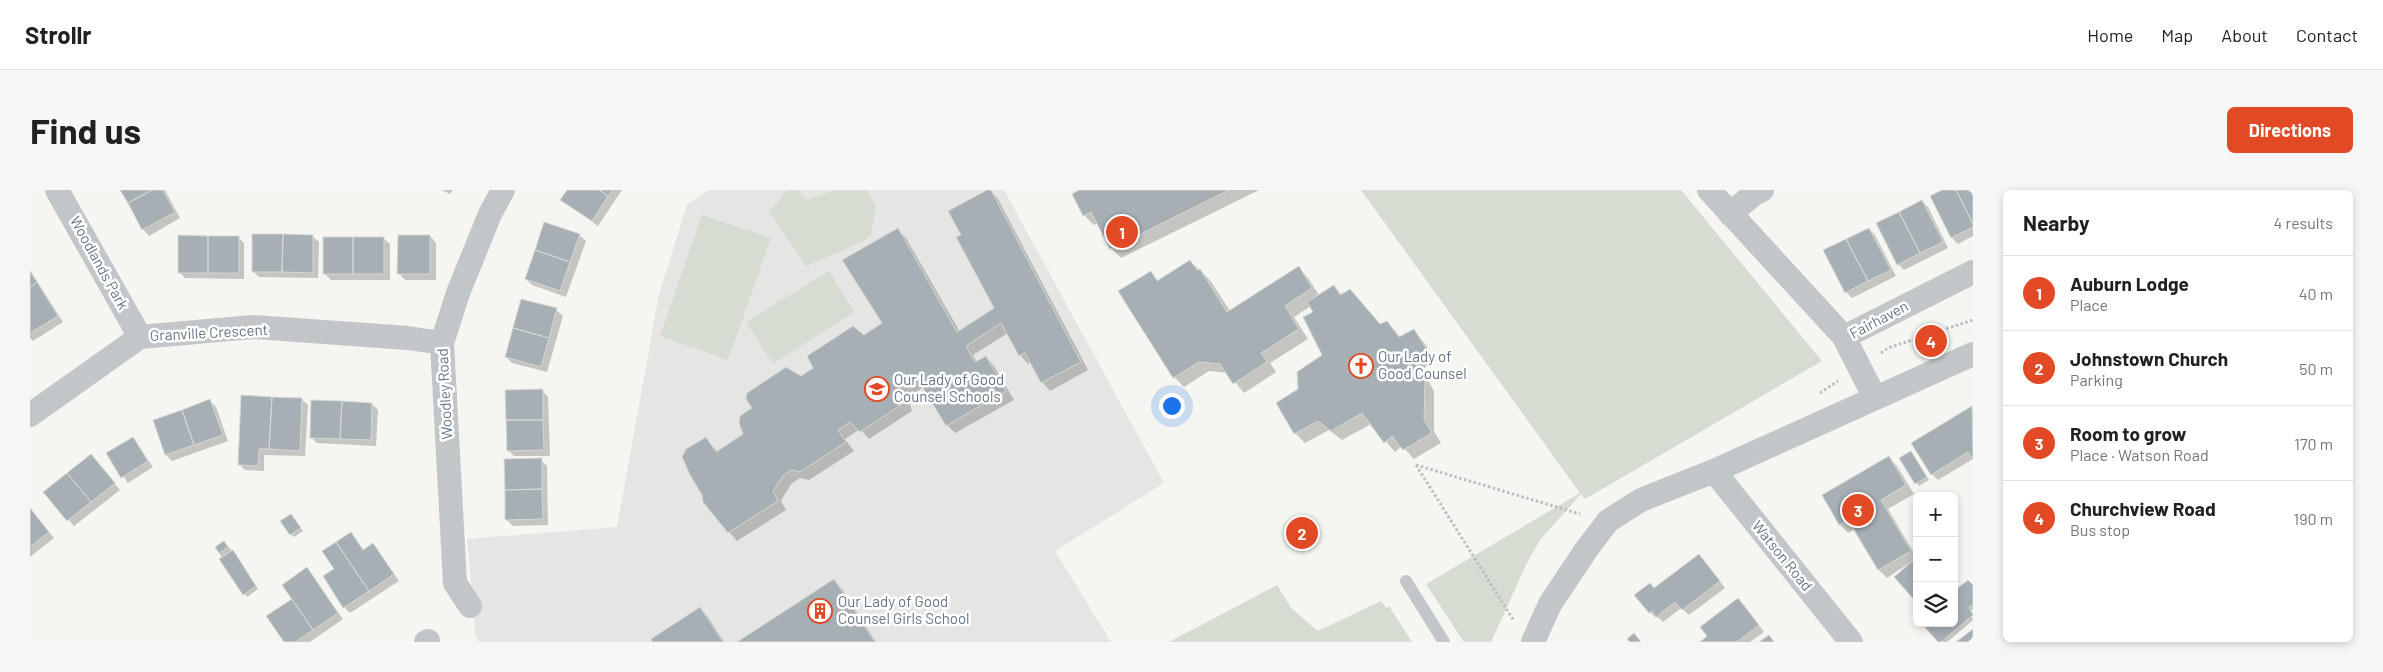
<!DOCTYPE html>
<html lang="en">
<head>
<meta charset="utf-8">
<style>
  body { margin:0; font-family:Barlow,sans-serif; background:#f6f6f6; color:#202124 }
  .controls { position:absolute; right:15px; bottom:15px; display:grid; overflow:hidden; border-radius:8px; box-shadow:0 2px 8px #0003 }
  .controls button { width:45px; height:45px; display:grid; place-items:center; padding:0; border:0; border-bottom:1px solid #e0e0e0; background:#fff; color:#202124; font:25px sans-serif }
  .you { position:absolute; left:1141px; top:215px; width:18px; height:18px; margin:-12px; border:4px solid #fff; border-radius:50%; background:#1a73e8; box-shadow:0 0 0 8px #1a73e833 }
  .badge { display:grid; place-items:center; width:32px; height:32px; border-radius:50%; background:#e14a25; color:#fff; font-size:16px; font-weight:700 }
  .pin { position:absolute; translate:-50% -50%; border:2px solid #fff; box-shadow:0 1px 5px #0006 }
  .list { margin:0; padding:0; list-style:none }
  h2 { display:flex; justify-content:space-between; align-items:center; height:65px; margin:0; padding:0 20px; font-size:21px }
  h2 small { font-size:16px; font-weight:400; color:#757577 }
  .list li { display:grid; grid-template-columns:32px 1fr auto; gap:15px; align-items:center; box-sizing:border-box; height:75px; padding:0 20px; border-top:1px solid #e0e0e0 }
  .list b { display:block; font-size:19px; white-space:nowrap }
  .list p { margin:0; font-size:16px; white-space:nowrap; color:#757577 }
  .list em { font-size:16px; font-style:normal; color:#757577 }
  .icon { flex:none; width:28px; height:28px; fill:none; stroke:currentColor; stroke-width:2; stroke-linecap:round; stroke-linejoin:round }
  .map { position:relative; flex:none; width:1943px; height:452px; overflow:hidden; border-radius:8px }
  header { display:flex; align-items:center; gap:30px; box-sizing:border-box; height:70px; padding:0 25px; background:#fff; border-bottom:1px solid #e0e0e0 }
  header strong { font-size:24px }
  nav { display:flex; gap:28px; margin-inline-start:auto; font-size:18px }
  .intro { display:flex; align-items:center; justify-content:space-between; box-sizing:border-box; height:120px; padding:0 30px }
  h1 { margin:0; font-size:35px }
  .button { padding:12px 22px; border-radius:8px; background:#e14a25; color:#fff; font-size:18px; font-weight:700 }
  main { display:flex; gap:30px; padding:0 30px }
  aside { flex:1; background:#fff; border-radius:8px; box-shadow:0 2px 8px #0003 }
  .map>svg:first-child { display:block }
  .built { fill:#e5e6e4 }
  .green { fill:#d6dcd2 }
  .shadow { fill:#0003 }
  .building { fill:#a6afb4; stroke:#d6d6d4 }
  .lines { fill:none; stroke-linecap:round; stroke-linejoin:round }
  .path { stroke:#bcbec0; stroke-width:3; stroke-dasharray:2.5 2.5; stroke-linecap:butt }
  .service { stroke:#c2c6c9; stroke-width:12 }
  .minor { stroke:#c2c6c9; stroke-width:24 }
  .labels { text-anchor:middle; stroke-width:5; stroke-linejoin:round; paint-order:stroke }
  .street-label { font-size:15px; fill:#647682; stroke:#fff }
  .poi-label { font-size:15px; fill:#647682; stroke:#fff; text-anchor:start }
</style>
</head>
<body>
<header>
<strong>Strollr</strong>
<nav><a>Home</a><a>Map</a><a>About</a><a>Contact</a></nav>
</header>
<div class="intro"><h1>Find us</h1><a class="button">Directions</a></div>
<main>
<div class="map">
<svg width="1943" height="452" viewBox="0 0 1943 452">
  <rect width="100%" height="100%" fill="#f5f5f1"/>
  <path class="built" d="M 679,0 L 974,0 L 1134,293 L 1025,361 L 1081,452 L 449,452 L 446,447 L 437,349 L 587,337 L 629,104 L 657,15 Z"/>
  <path class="green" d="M 758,0 L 768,0 L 776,10 L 805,0 L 836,0 L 846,16 L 841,44 L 836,50 L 776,76 L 739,22 Z
    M 1331,0 L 1651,0 L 1792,171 L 1555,309 L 1551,304 L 1510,350 L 1497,373 L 1461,452 L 1434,452 L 1396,394 L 1550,303 Z
    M 672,25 L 741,48 L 698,170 L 630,146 Z
    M 799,81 L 824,122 L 743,174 L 716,132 Z
    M 1247,395 L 1261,418 L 1288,441 L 1351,411 L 1356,418 L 1359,416 L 1382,452 L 1139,452 Z"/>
  <path class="shadow" d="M 91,0 L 135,0 L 150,28 L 119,46 L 113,39 Z
    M 412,0 L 423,0 L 420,4 Z
    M 539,0 L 592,0 L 568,36 L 532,10 Z
    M 960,0 L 968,9 L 1058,180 L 1020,201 L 1012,192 L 1001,172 L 998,174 L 990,165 L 978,143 L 943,165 L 947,172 L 956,167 L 964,176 L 984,210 L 925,243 L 917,235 L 894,197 L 878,207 L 882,221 L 839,249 L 830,239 L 815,249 L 824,261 L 779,290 L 770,288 L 761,294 L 751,311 L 756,320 L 707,351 L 699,342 L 676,249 L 688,262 L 714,245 L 772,188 L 853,133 L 868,40 L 876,48 L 930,142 L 965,119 L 932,45 Z
    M 1052,0 L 1229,0 L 1091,68 L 1081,58 L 1068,33 L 1064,35 L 1054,25 Z
    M 1915,0 L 1943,0 L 1943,46 L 1928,54 L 1922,48 L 1902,6 Z
    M 1892,11 L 1898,17 L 1918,58 L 1874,80 L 1868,74 Z
    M 1839,39 L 1845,45 L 1866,86 L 1822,108 L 1816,102 Z
    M 549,45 L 556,51 L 536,107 L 502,95 L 496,89 Z
    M 282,46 L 289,52 L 288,88 L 229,87 L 223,81 Z
    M 400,46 L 406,53 L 406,90 L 375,90 L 369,83 Z
    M 208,47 L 214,53 L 214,89 L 155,88 L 149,82 Z
    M 353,48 L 360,54 L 360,90 L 301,90 L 294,83 Z
    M 1160,71 L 1180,90 L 1200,121 L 1268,78 L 1278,88 L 1289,105 L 1304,96 L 1312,105 L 1330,111 L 1351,135 L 1357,132 L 1371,148 L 1383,141 L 1393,151 L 1406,170 L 1392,180 L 1404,201 L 1404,241 L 1411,253 L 1384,269 L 1372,256 L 1365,262 L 1341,234 L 1312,250 L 1299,240 L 1275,253 L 1265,243 L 1269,200 L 1294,165 L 1285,122 L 1281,116 L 1264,127 L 1278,149 L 1240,173 L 1246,182 L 1214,203 L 1198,183 L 1179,181 L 1154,197 L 1144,187 L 1120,83 L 1129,91 Z
    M 0,80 L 33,132 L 3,151 L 0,148 Z
    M 526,120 L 533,126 L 517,182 L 482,173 L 476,167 Z
    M 512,200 L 518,207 L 520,266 L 484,266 L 478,260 Z
    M 271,209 L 278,215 L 275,266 L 234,265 L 234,281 L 215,280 L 209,274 Z
    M 180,211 L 186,217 L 198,251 L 142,271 L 136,265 L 125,230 Z
    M 342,214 L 348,220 L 346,256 L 287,253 L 281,247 Z
    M 1942,217 L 1943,269 L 1908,290 L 1902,284 Z
    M 103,248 L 123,277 L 98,293 L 78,264 Z
    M 1883,266 L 1899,290 L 1889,296 L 1871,269 Z
    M 1859,268 L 1867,276 L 1884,304 L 1858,319 L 1887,368 L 1857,388 L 1849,380 L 1825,339 L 1818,343 L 1810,335 L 1793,306 Z
    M 511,270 L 517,276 L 518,335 L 483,336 L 476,329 Z
    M 67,272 L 90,300 L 44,336 L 15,302 Z
    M 0,319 L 24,348 L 0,367 Z
    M 264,328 L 273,341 L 264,347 L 261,344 Z
    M 321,344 L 334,361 L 343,354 L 369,391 L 320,423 L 314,417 L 306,379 Z
    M 197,355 L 205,364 L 228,399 L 217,407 L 186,358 Z
    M 1675,372 L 1695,398 L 1659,425 L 1651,418 L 1633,432 L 1628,427 L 1626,428 L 1620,422 L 1625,399 Z
    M 277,379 L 313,429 L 280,452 L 256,452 L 263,409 Z
    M 804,391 L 812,399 L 846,452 L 709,452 Z
    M 1943,396 L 1943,419 L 1941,421 L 1943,430 L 1917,452 L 1910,452 L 1924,433 Z
    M 1714,415 L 1734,442 L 1720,452 L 1672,452 Z
    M 670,419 L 678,427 L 694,452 L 624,452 Z"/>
  <path class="building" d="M 90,0 L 122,0 L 98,13 Z
    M 122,0 L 133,0 L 145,22 L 112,40 L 98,13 Z
    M 537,0 L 569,0 L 578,6 L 562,31 L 530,10 Z
    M 569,0 L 583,0 L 578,6 Z
    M 957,0 L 961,0 L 1051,172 L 1011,193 L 995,163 L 989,166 L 971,133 L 936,156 L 945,172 L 956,166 L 976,201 L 916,236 L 887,188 L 870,199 L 874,213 L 830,242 L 820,232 L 808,240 L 816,252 L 770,282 L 761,280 L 753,286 L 743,301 L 748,311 L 698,343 L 673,312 L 672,305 L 660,285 L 652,267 L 656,259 L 676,247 L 686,262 L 713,244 L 709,233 L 710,226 L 722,218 L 716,209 L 717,203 L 756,177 L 771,186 L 783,178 L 777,166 L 823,136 L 834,145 L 852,133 L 812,70 L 868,38 L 927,142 L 964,118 L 926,47 L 931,45 L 918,21 Z
    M 1049,0 L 1199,0 L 1080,59 L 1061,22 L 1053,26 L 1042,4 Z
    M 1912,0 L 1926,0 L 1943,34 L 1943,37 L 1921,48 L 1900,6 Z
    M 1926,0 L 1943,0 L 1943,34 Z
    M 1892,10 L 1913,52 L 1890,63 L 1869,22 Z
    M 1869,22 L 1890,63 L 1867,75 L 1846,33 Z
    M 514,32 L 550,44 L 540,72 L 505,60 Z
    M 1839,38 L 1861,80 L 1838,91 L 1816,49 Z
    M 222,44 L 253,44 L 252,82 L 222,82 Z
    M 253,44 L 283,45 L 283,83 L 252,82 Z
    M 148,45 L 178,46 L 178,83 L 148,83 Z
    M 368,45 L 400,45 L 400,84 L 367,84 Z
    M 178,46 L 209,46 L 209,83 L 178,83 Z
    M 293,47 L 323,47 L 323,84 L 293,84 Z
    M 323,47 L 354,47 L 354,84 L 323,84 Z
    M 1816,49 L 1838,91 L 1815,103 L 1793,60 Z
    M 505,60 L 540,72 L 530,101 L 495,89 Z
    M 1160,70 L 1167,80 L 1170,79 L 1197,122 L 1269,76 L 1282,98 L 1255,116 L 1269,139 L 1231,163 L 1237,172 L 1203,194 L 1190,174 L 1169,172 L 1143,188 L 1088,101 L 1121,81 L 1127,91 Z
    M 0,81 L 7,92 L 0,97 Z
    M 7,92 L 28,126 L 0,143 L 0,97 Z
    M 1304,95 L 1310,105 L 1320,99 L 1350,134 L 1357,131 L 1369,147 L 1384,139 L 1397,160 L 1383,170 L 1395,190 L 1394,230 L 1402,243 L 1373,260 L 1362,246 L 1354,253 L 1332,223 L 1301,241 L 1288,231 L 1264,244 L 1246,213 L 1268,199 L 1267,182 L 1292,165 L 1273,127 L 1283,122 L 1277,112 Z
    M 491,109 L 527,118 L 519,148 L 483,138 Z
    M 483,138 L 519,148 L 511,177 L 475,167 Z
    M 513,199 L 513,230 L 476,230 L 475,200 Z
    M 211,205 L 242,207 L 239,259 L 229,259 L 228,276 L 208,275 Z
    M 242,207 L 272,208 L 270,261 L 239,259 Z
    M 180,209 L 193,245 L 164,255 L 152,220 Z
    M 281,210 L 312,211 L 310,249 L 280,248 Z
    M 312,211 L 342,213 L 341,250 L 310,249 Z
    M 1942,216 L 1943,269 L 1938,262 L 1901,285 L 1881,253 Z
    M 152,220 L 164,255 L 135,265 L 123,230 Z
    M 476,230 L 513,230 L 514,260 L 477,261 Z
    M 103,247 L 118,271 L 91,288 L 76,263 Z
    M 1881,261 L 1897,287 L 1885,294 L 1869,268 Z
    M 61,264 L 85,293 L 61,312 L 37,283 Z
    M 1859,266 L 1876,295 L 1851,310 L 1881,361 L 1848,380 L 1818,330 L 1809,335 L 1792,305 Z
    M 512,268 L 512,299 L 475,300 L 474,269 Z
    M 37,283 L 61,312 L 37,331 L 13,302 Z
    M 512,299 L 513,329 L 475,330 L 475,300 Z
    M 0,318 L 19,342 L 0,357 Z
    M 261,324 L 271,338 L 260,345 L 250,331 Z
    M 321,342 L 333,360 L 343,353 L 364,384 L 339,401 L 306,352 Z
    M 194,351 L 198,357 L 189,363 L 185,357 Z
    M 306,352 L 339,401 L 313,418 L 293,386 L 304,379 L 292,361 Z
    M 203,360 L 226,396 L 213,405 L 189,369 Z
    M 1669,364 L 1690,391 L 1652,420 L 1645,412 L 1626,427 L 1622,421 L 1619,423 L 1604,405 L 1620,393 L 1624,398 Z
    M 1887,367 L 1887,413 L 1864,387 Z
    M 277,377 L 308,423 L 283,440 L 252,395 Z
    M 804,389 L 845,452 L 707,452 Z
    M 1938,390 L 1943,395 L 1943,414 L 1939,417 L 1943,425 L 1911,452 L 1908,452 L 1891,433 L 1924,433 L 1924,401 Z
    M 1708,408 L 1729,435 L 1707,452 L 1670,452 L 1677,446 L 1670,437 Z
    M 262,409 L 283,440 L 265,452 L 254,452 L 236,426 Z
    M 670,417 L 693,452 L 622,452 L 621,449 Z
    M 1943,439 L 1943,452 L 1926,452 Z
    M 1604,443 L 1611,452 L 1600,452 L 1597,449 Z
    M 1739,445 L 1744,452 L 1729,452 Z"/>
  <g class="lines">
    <path class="path" d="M 1851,163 L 1858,158 L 1943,130
      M 1790,203 L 1808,191
      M 1386,275 L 1484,431
      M 1386,275 L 1550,324"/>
    <path class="service" d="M 1376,391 L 1414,452"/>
    <path class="minor" d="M 27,0 L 110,147
      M 1679,0 L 1814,147
      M 1700,24 L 1724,4 L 1732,0
      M 1845,208 L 1814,147 L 1943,82
      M 0,225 L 110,147 L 223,137 L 378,148 L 412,153
      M 1684,281 L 1821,452
      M 440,416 L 425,393 L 412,153 L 428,103 L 460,24 L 473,0
      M 396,452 L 398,451
      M 1503,452 L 1520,414 L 1556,360 L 1578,331 L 1611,310 L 1684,281 L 1943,164"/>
  </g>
  <defs>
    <symbol id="church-ring" viewBox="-11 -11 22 22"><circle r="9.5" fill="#fff" stroke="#e14a25" stroke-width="1.5"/><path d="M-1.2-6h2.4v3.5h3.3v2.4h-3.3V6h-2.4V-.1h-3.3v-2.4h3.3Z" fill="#e14a25"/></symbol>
    <symbol id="school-ring" viewBox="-11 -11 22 22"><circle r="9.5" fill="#fff" stroke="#e14a25" stroke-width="1.5"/><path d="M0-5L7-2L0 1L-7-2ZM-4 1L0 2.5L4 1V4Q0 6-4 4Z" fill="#e14a25"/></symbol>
    <symbol id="building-ring" viewBox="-11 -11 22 22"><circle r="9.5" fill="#fff" stroke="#e14a25" stroke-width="1.5"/><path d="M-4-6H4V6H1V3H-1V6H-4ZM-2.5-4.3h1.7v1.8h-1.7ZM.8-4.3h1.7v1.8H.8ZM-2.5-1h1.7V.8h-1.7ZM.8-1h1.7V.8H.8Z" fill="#e14a25"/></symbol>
  </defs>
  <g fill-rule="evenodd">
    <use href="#church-ring" x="1317" y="162" width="28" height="28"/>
    <use href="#school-ring" x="833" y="185" width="28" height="28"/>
    <use href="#building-ring" x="776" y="407" width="28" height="28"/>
  </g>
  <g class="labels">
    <g class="street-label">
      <text transform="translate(69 73) rotate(61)" y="5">Woodlands Park</text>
      <text transform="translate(1849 130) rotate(-28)" y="5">Fairhaven</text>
      <text transform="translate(179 143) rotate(-3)" y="5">Granville Crescent</text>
      <text transform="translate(415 204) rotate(-93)" y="5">Woodley Road</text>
      <text transform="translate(1752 366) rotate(51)" y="5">Watson Road</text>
    </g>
    <g class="poi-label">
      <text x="1348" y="172">Our Lady of<tspan x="1348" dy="17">Good Counsel</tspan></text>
      <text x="864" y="195">Our Lady of Good<tspan x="864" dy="17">Counsel Schools</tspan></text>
      <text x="808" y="417">Our Lady of Good<tspan x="808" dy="17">Counsel Girls School</tspan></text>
    </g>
  </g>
</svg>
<div class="controls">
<button>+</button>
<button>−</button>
<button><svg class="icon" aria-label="layers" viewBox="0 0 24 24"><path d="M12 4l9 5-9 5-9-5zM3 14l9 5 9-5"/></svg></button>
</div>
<div class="you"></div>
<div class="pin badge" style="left:1092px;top:42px">1</div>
<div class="pin badge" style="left:1272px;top:343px">2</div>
<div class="pin badge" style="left:1828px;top:320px">3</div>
<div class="pin badge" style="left:1901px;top:151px">4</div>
</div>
<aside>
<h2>Nearby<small>4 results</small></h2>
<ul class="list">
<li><span class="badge">1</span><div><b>Auburn Lodge</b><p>Place</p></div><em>40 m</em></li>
<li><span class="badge">2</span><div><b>Johnstown Church</b><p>Parking</p></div><em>50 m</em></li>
<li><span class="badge">3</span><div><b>Room to grow</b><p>Place · Watson Road</p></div><em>170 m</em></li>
<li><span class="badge">4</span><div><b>Churchview Road</b><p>Bus stop</p></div><em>190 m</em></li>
</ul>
</aside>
</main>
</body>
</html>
